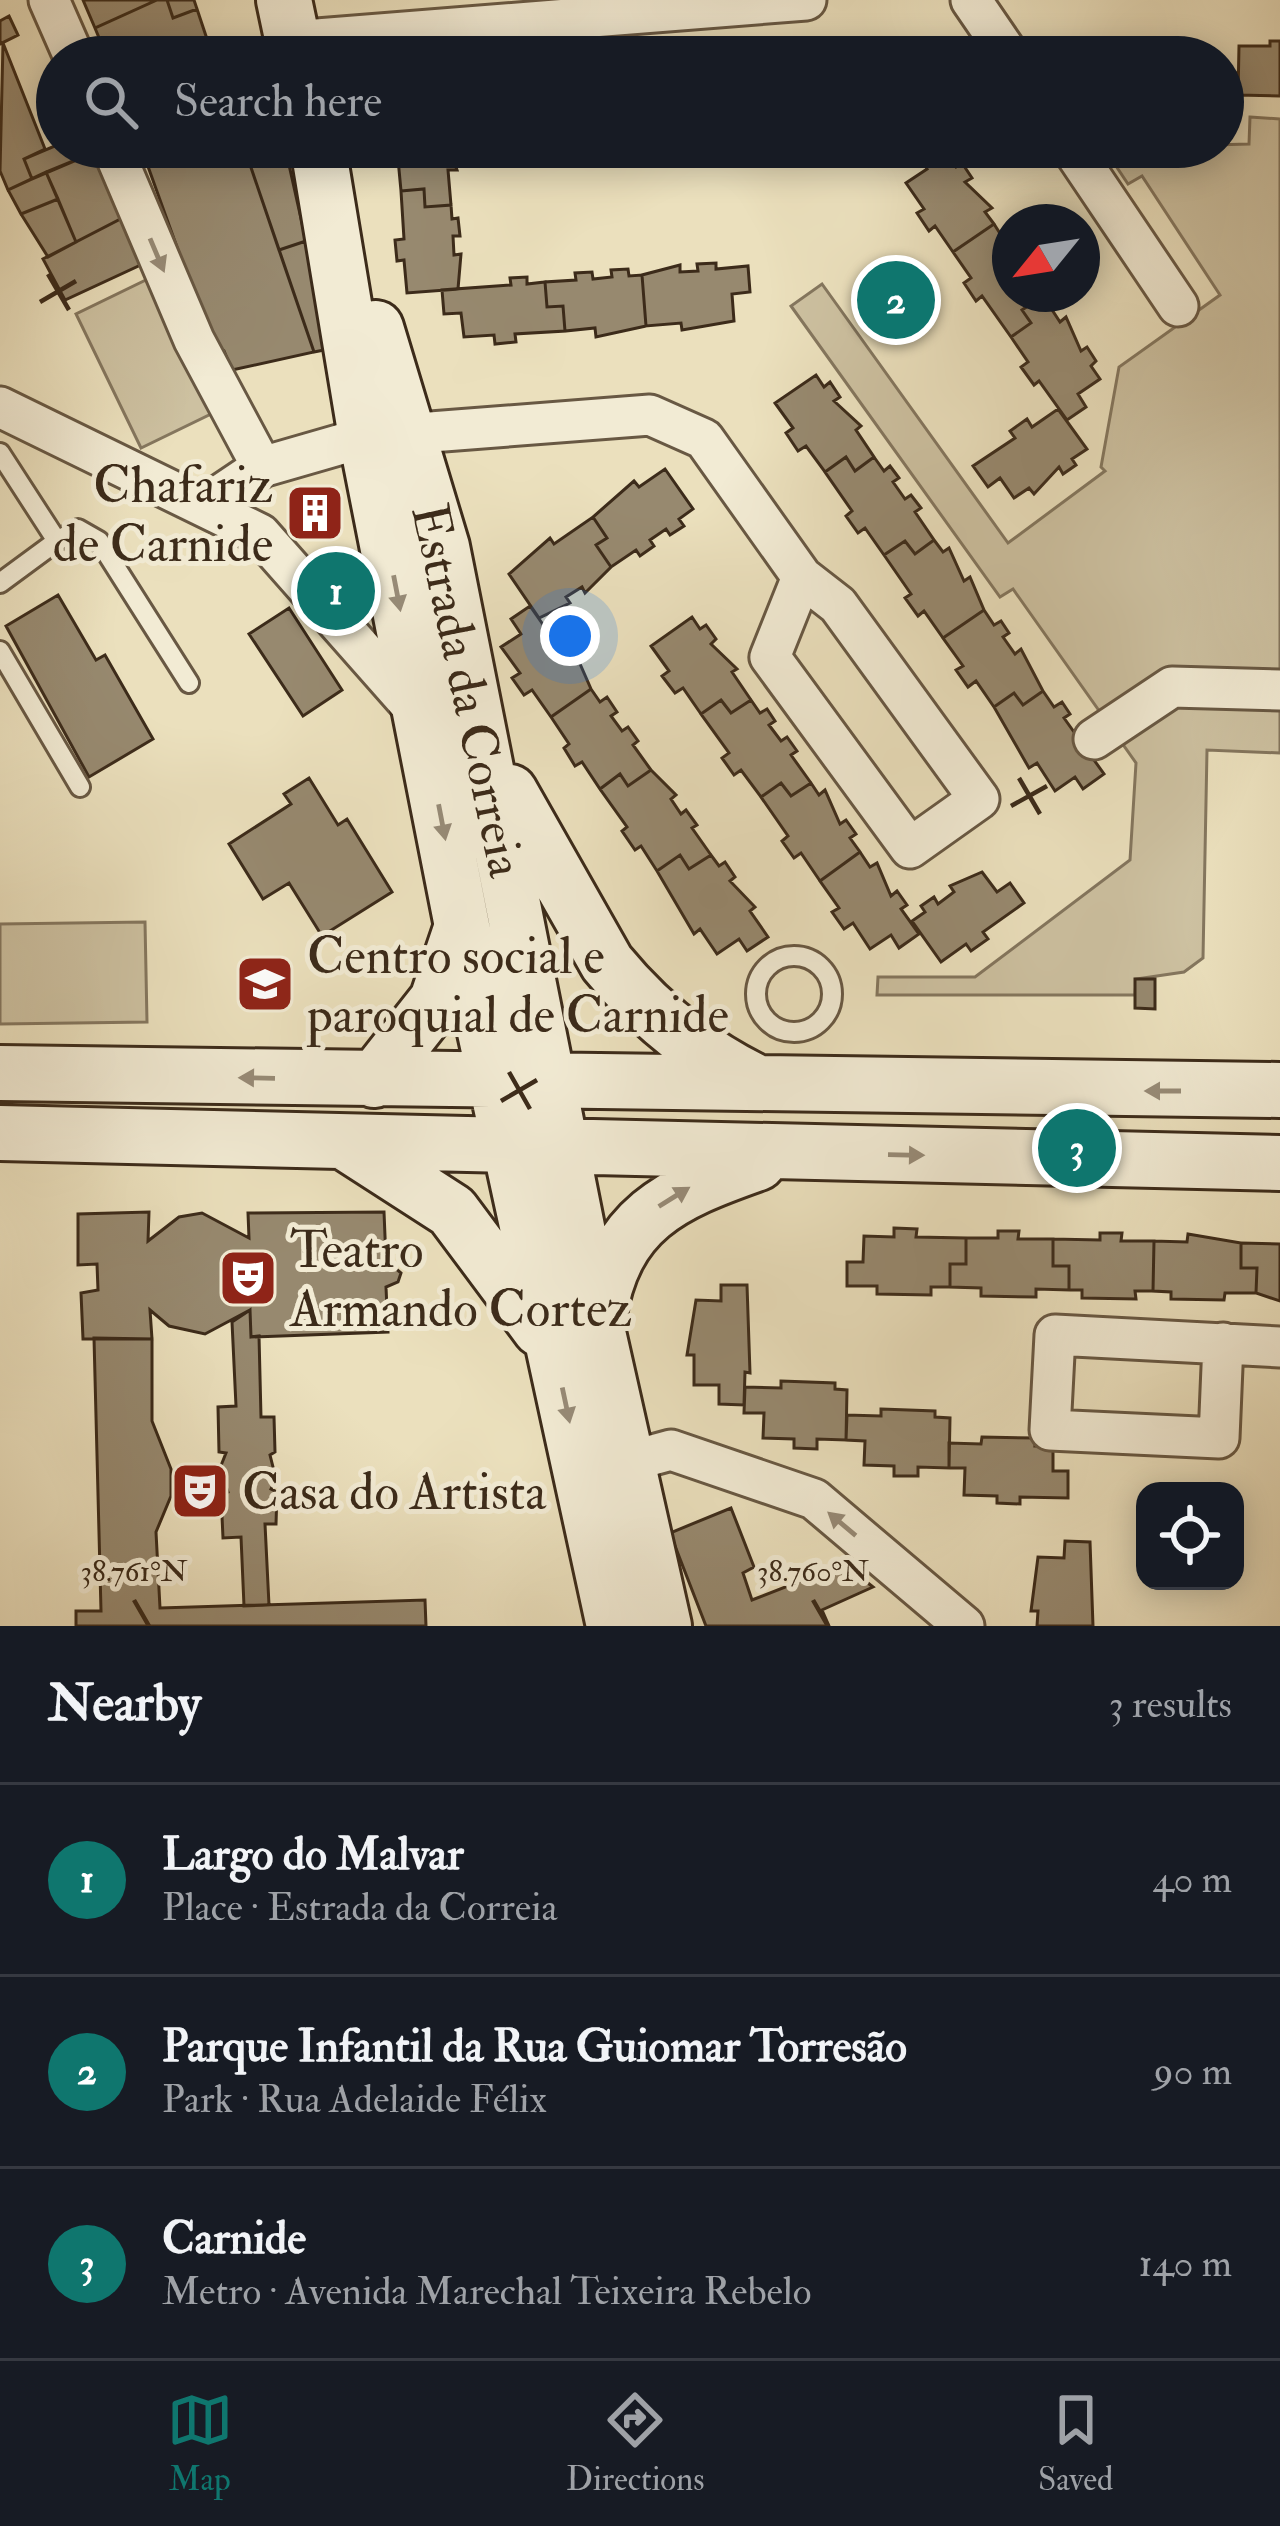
<!DOCTYPE html>
<html lang="en">
<head>
<meta charset="utf-8">
<style>
  body { margin:0; font-family:"IM FELL Double Pica",serif; background:#242831; color:#f1f3f6 }
  .controls { position:absolute; right:36px; bottom:36px; display:grid; overflow:hidden; border-radius:24px; box-shadow:0 6px 30px #0003 }
  .controls button { width:108px; height:108px; display:grid; place-items:center; padding:0; border:0; border-bottom:3px solid #363941; background:#171b24; color:#f1f3f6; font:60px sans-serif }
  .compass { position:absolute; left:992px; top:204px; width:108px; height:108px; border-radius:50%; background:#171b24; box-shadow:0 6px 30px #0003; rotate:240deg }
  .you { position:absolute; left:570px; top:636px; width:42px; height:42px; margin:-30px; border:9px solid #fff; border-radius:50%; background:#1a73e8; box-shadow:0 0 0 18px #1a73e833 }
  .badge { display:grid; place-items:center; width:78px; height:78px; border-radius:50%; background:#0f766e; color:#fff; font-size:39px; font-weight:700 }
  .pin { position:absolute; translate:-50% -50%; border:6px solid #fff; box-shadow:0 3px 12px #0006 }
  .list { margin:0; padding:0; list-style:none }
  h2 { display:flex; justify-content:space-between; align-items:center; height:156px; margin:0; padding:0 48px; font-size:51px }
  h2 small { font-size:39px; font-weight:400; color:#9ea1a6 }
  .list li { display:grid; grid-template-columns:78px 1fr auto; gap:36px; align-items:center; box-sizing:border-box; height:192px; padding:0 48px; border-top:3px solid #363941 }
  .list b { display:block; font-size:45px; white-space:nowrap }
  .list p { margin:0; font-size:39px; white-space:nowrap; color:#9ea1a6 }
  .list em { font-size:39px; font-style:normal; color:#9ea1a6 }
  .icon { flex:none; width:66px; height:66px; fill:none; stroke:currentColor; stroke-width:2; stroke-linecap:round; stroke-linejoin:round }
  .map { position:relative; flex:none; width:1280px; height:1626px; overflow:hidden }
  .search { position:absolute; background:#171b24; box-shadow:0 6px 30px #0003; left:36px; right:36px; top:36px; height:132px; display:flex; align-items:center; gap:30px; box-sizing:border-box; padding:0 42px; border-radius:66px; color:#9ea1a6; font-size:45px }
  .sheet { height:732px; background:#171b24 }
  nav { display:flex; justify-content:space-around; align-items:center; box-sizing:border-box; height:168px; border-top:3px solid #363941; background:#171b24; font-size:33px; color:#9ea1a6 }
  nav a { display:grid; justify-items:center; gap:6px }
  nav .on { color:#0f766e }
  .map>svg:first-child { display:block }
  .green { fill:#cdc1a1; stroke:#84765e; stroke-width:3 }
  .building { fill:#97896f; stroke:#3c2b1a; stroke-width:3 }
  .lines { fill:none; stroke-linecap:round; stroke-linejoin:round }
  .lane-casing { stroke:#685843; stroke-width:24 }
  .street-casing { stroke:#685843; stroke-width:45 }
  .secondary-casing { stroke:#3c2b1a; stroke-width:60 }
  .lane { stroke:#f2ebd4; stroke-width:18 }
  .street { stroke:#f2ebd4; stroke-width:39 }
  .secondary { stroke:#f2ebd4; stroke-width:54 }
  .oneway { fill:#978b77 }
  .ticks { fill:none; stroke:#3c2b1a; stroke-width:4.5 }
  .labels { text-anchor:middle; stroke-width:10; stroke-linejoin:round; paint-order:stroke }
  .poi-label { font-size:51px; fill:#3c2b1a; stroke:#f2ebd4; text-anchor:start }
  .street-label { font-size:51px; fill:#3c2b1a; stroke:#f2ebd4 }
  .ticks-label { font-size:30px; text-anchor:middle; fill:#3c2b1a; stroke:#f2ebd4; stroke-width:10; stroke-linejoin:round; paint-order:stroke }
</style>
</head>
<body>
<div class="map">
<svg width="1280" height="1626" viewBox="0 0 1280 1626">
  <rect width="100%" height="100%" fill="#ebe0bd"/>
  <filter id="stains"><feTurbulence type="fractalNoise" baseFrequency=".00167" numOctaves="4"/><feColorMatrix values="0 0 0 0 .2 0 0 0 0 .09 0 0 0 0 .02 0 0 0 .5 -.17"/></filter>
  <radialGradient id="worn" r=".72"><stop offset=".6" stop-color="#630" stop-opacity="0"/><stop offset="1" stop-color="#630" stop-opacity=".3"/></radialGradient>
  <path class="green" d="M 1250,117 L 1280,119 L 1280,753 L 1207,750 L 1203,958 L 1184,972 L 1136,979 L 1135,995 L 877,995 L 878,977 L 975,977 L 1130,860 L 1136,763 L 1013,589 L 1000,597 L 791,306 L 822,284 L 1008,543 L 1105,471 L 1101,467 L 1119,367 L 1220,295 L 1142,176 L 1128,184 L 1112,160 L 1134,147 L 1249,144 Z
    M 150,278 L 215,412 L 141,448 L 76,314 Z
    M 145,922 L 147,1022 L 0,1024 L 0,924 Z"/>
  <path class="building" d="M 83,0 L 157,0 L 95,28 Z
    M 157,0 L 167,0 L 173,18 L 197,9 L 213,57 L 107,57 L 95,28 Z
    M 167,0 L 194,0 L 197,9 L 173,18 Z
    M 9,16 L 18,35 L 0,44 L 0,21 Z
    M 261,41 L 265,57 L 214,57 Z
    M 1270,41 L 1280,41 L 1280,96 L 1238,95 L 1239,46 L 1270,46 Z
    M 3,43 L 45,149 L 24,159 L 32,179 L 8,190 L 0,171 Z
    M 1223,72 L 1238,73 L 1237,124 L 1223,124 Z
    M 57,145 L 98,147 L 100,150 L 32,179 L 24,159 Z
    M 141,147 L 244,147 L 314,352 L 232,370 L 224,351 L 215,353 Z
    M 244,147 L 285,147 L 306,241 L 279,250 Z
    M 388,147 L 449,147 L 457,170 L 448,170 L 451,205 L 425,207 L 424,189 L 401,191 L 398,159 L 389,160 Z
    M 931,147 L 942,147 L 956,167 L 962,163 L 972,178 L 965,182 L 992,208 L 985,212 L 994,224 L 953,252 L 935,226 L 929,231 L 917,213 L 924,209 L 906,183 L 927,169 L 918,156 Z
    M 100,150 L 128,215 L 76,242 L 46,172 Z
    M 46,172 L 58,199 L 21,214 L 8,190 Z
    M 424,189 L 425,207 L 451,205 L 452,219 L 458,218 L 460,236 L 453,236 L 454,255 L 461,254 L 458,289 L 407,293 L 404,260 L 397,261 L 395,240 L 404,239 L 401,191 Z
    M 58,199 L 76,242 L 48,257 L 21,214 Z
    M 128,215 L 147,262 L 65,300 L 43,259 Z
    M 994,224 L 1003,238 L 1010,235 L 1010,294 L 1043,296 L 1022,310 L 1031,323 L 1011,337 L 982,296 L 976,301 L 964,283 L 971,278 L 953,252 Z
    M 306,241 L 324,350 L 314,352 L 279,250 Z
    M 716,263 L 716,269 L 748,266 L 750,292 L 732,294 L 734,321 L 682,330 L 681,323 L 646,326 L 642,275 L 680,265 L 680,272 L 698,271 L 697,264 Z
    M 628,269 L 629,276 L 642,275 L 646,326 L 596,337 L 595,328 L 565,331 L 563,306 L 547,307 L 545,282 L 576,280 L 575,273 L 592,272 L 593,279 L 612,277 L 611,270 Z
    M 527,277 L 527,284 L 545,282 L 547,307 L 563,306 L 565,331 L 515,334 L 516,342 L 495,344 L 494,335 L 464,337 L 461,313 L 444,314 L 442,290 L 511,285 L 510,278 Z
    M 1043,296 L 1060,322 L 1066,317 L 1081,351 L 1087,347 L 1096,361 L 1091,366 L 1100,379 L 1078,394 L 1086,407 L 1067,420 L 1039,381 L 1034,385 L 1021,367 L 1028,362 L 1011,337 L 1031,323 L 1022,310 Z
    M 816,375 L 824,387 L 830,382 L 840,397 L 834,401 L 861,426 L 856,430 L 874,457 L 855,471 L 846,457 L 825,472 L 806,446 L 798,451 L 786,433 L 793,428 L 775,403 Z
    M 1058,409 L 1087,449 L 1072,459 L 1076,465 L 1063,474 L 1059,467 L 1034,494 L 1029,488 L 1014,498 L 1000,478 L 988,487 L 973,466 L 1015,438 L 1010,431 L 1027,419 L 1032,427 Z
    M 846,457 L 855,471 L 874,457 L 884,471 L 890,466 L 899,478 L 893,482 L 905,499 L 911,495 L 921,508 L 915,512 L 934,540 L 915,554 L 905,541 L 884,555 L 865,528 L 858,533 L 846,516 L 852,511 L 825,472 Z
    M 665,469 L 693,509 L 679,519 L 684,526 L 670,535 L 666,529 L 650,540 L 654,546 L 640,556 L 636,550 L 611,567 L 596,545 L 607,538 L 593,517 L 634,481 L 639,487 Z
    M 319,503 L 325,517 L 311,524 L 305,510 Z
    M 593,517 L 607,538 L 596,545 L 611,567 L 585,593 L 582,587 L 566,597 L 570,603 L 539,618 L 509,574 L 550,538 L 554,544 Z
    M 934,540 L 943,552 L 949,548 L 964,581 L 970,577 L 984,610 L 943,638 L 924,611 L 918,616 L 905,598 L 911,594 L 884,555 L 905,541 L 915,554 Z
    M 58,595 L 96,660 L 105,655 L 153,739 L 89,777 L 6,626 Z
    M 530,606 L 549,633 L 557,627 L 566,641 L 560,646 L 570,662 L 577,657 L 591,689 L 551,717 L 532,690 L 524,695 L 512,678 L 520,673 L 501,647 L 521,634 L 511,619 Z
    M 289,608 L 342,690 L 303,716 L 249,634 Z
    M 984,610 L 994,625 L 1001,621 L 1009,633 L 1003,637 L 1015,654 L 1021,649 L 1043,691 L 1023,705 L 1014,693 L 994,707 L 976,681 L 968,687 L 956,670 L 963,666 L 943,638 Z
    M 692,617 L 700,629 L 706,625 L 716,639 L 711,644 L 737,669 L 732,672 L 751,700 L 731,713 L 721,700 L 701,714 L 683,688 L 675,693 L 662,676 L 669,671 L 651,646 Z
    M 591,689 L 600,702 L 607,697 L 617,712 L 611,716 L 622,731 L 628,727 L 638,741 L 633,745 L 651,770 L 628,786 L 620,774 L 600,789 L 582,762 L 575,766 L 564,748 L 569,744 L 551,717 Z
    M 1043,691 L 1054,707 L 1062,702 L 1070,714 L 1064,718 L 1104,774 L 1083,789 L 1075,777 L 1055,791 L 1037,763 L 1029,768 L 994,707 L 1014,693 L 1023,705 Z
    M 721,700 L 731,713 L 751,700 L 760,713 L 767,709 L 775,721 L 769,725 L 781,741 L 787,737 L 797,751 L 791,755 L 811,783 L 791,796 L 781,783 L 761,797 L 741,770 L 734,775 L 722,758 L 729,753 L 701,714 Z
    M 651,770 L 676,795 L 671,799 L 681,814 L 686,810 L 697,825 L 692,828 L 711,855 L 689,869 L 680,855 L 657,871 L 641,846 L 635,850 L 622,831 L 627,827 L 600,789 L 620,774 L 628,786 Z
    M 309,778 L 338,825 L 347,819 L 392,892 L 322,936 L 289,883 L 263,899 L 229,844 L 291,804 L 284,794 Z
    M 781,783 L 791,796 L 811,783 L 819,795 L 825,790 L 840,824 L 846,820 L 856,834 L 850,838 L 860,852 L 820,881 L 801,853 L 794,858 L 782,841 L 788,836 L 761,797 Z
    M 860,852 L 870,867 L 877,863 L 891,896 L 897,891 L 907,905 L 901,909 L 919,934 L 899,948 L 891,935 L 870,949 L 853,923 L 844,929 L 832,912 L 839,908 L 820,881 Z
    M 680,855 L 689,869 L 711,855 L 719,866 L 725,862 L 735,877 L 730,881 L 755,907 L 750,911 L 768,937 L 747,951 L 739,939 L 717,954 L 700,929 L 694,934 L 657,871 Z
    M 982,872 L 997,892 L 1010,883 L 1024,903 L 983,932 L 988,939 L 971,951 L 966,944 L 941,962 L 912,921 L 925,912 L 921,906 L 934,897 L 938,904 L 954,892 L 950,886 Z
    M 1135,979 L 1155,979 L 1155,1009 L 1135,1008 Z
    M 149,1212 L 148,1241 L 179,1217 L 202,1213 L 249,1238 L 248,1213 L 384,1212 L 386,1260 L 401,1273 L 398,1282 L 386,1287 L 388,1332 L 251,1337 L 250,1310 L 205,1334 L 169,1326 L 150,1310 L 152,1339 L 83,1339 L 81,1293 L 98,1290 L 97,1264 L 78,1265 L 78,1214 Z
    M 894,1228 L 917,1229 L 916,1237 L 966,1238 L 966,1264 L 950,1264 L 950,1287 L 931,1287 L 931,1295 L 877,1294 L 877,1286 L 847,1286 L 847,1262 L 863,1262 L 864,1236 L 894,1237 Z
    M 998,1231 L 1019,1231 L 1018,1239 L 1053,1239 L 1053,1266 L 1069,1266 L 1069,1290 L 1036,1289 L 1036,1297 L 981,1296 L 981,1288 L 950,1287 L 950,1264 L 966,1264 L 966,1238 L 998,1238 Z
    M 1100,1233 L 1122,1233 L 1121,1241 L 1154,1241 L 1153,1291 L 1135,1291 L 1136,1299 L 1082,1298 L 1082,1290 L 1069,1290 L 1069,1266 L 1053,1266 L 1053,1239 L 1100,1240 Z
    M 1188,1234 L 1241,1243 L 1241,1268 L 1257,1268 L 1256,1293 L 1225,1293 L 1224,1300 L 1171,1299 L 1171,1292 L 1153,1291 L 1154,1241 L 1187,1242 Z
    M 1241,1243 L 1280,1244 L 1280,1301 L 1256,1293 L 1257,1268 L 1241,1268 Z
    M 721,1285 L 747,1285 L 750,1373 L 745,1372 L 744,1405 L 719,1404 L 719,1385 L 694,1385 L 694,1355 L 687,1355 L 696,1300 L 721,1301 Z
    M 250,1310 L 251,1337 L 259,1336 L 261,1417 L 274,1417 L 275,1452 L 270,1455 L 276,1479 L 271,1489 L 277,1492 L 276,1524 L 265,1524 L 269,1605 L 244,1606 L 241,1537 L 223,1538 L 221,1494 L 228,1492 L 220,1468 L 226,1453 L 219,1452 L 218,1407 L 236,1406 L 232,1322 Z
    M 94,1338 L 152,1339 L 152,1421 L 171,1469 L 171,1496 L 156,1532 L 160,1608 L 425,1600 L 426,1626 L 76,1626 L 76,1611 L 101,1611 Z
    M 781,1381 L 835,1383 L 835,1389 L 847,1390 L 846,1440 L 817,1439 L 817,1449 L 794,1448 L 794,1439 L 763,1438 L 764,1413 L 744,1413 L 745,1387 L 781,1388 Z
    M 881,1409 L 935,1411 L 935,1417 L 950,1418 L 949,1468 L 918,1467 L 918,1476 L 894,1476 L 894,1466 L 864,1465 L 865,1441 L 846,1440 L 847,1415 L 881,1416 Z
    M 982,1437 L 1036,1438 L 1035,1446 L 1053,1446 L 1053,1471 L 1068,1471 L 1068,1498 L 1020,1497 L 1020,1504 L 997,1503 L 997,1496 L 964,1495 L 965,1468 L 949,1468 L 949,1443 L 981,1444 Z
    M 731,1508 L 754,1567 L 743,1573 L 752,1600 L 844,1564 L 873,1587 L 822,1610 L 829,1626 L 706,1626 L 670,1533 Z
    M 1065,1541 L 1090,1542 L 1093,1626 L 1037,1626 L 1038,1611 L 1031,1611 L 1038,1557 L 1064,1558 Z"/>
  <g class="lines">
    <defs>
      <path id="lane" d="M 0,453 L 57,541 L 78,529 L 99,541 L 189,683
        M 0,583 L 57,541
        M 0,651 L 80,787
        M756 994a38 38 0 1 1 76 0a38 38 0 1 1-76 0Z"/>
      <path id="street" d="M 49,0 L 74,57
        M 971,0 L 1010,57
        M 292,41 L 806,0
        M 112,147 L 194,340 L 262,467
        M 1071,147 L 1178,306
        M 0,407 L 260,534 L 418,713
        M 204,506 L 262,467 L 366,437 L 650,415 L 704,439 L 802,577 L 838,605 L 979,799 L 910,848 L 770,657 L 802,577
        M 1094,739 L 1172,687 L 1280,690
        M 1223,1343 L 1219,1438 L 1050,1430 L 1055,1335 L 1280,1347
        M 627,1462 L 671,1450 L 814,1499 L 964,1626"/>
      <path id="secondary" d="M 284,0 L 296,57
        M 318,147 L 366,437 L 462,926 L 614,1626
        M 376,328 L 442,547 L 597,1328 L 664,1626
        M 510,792 L 607,963 C 648,1013 694,1051 752,1080
        M 0,1073 L 1280,1090
        M 374,1080 L 437,1000 L 461,929
        M 0,1133 L 1280,1163
        M 348,1144 L 452,1211 L 540,1329
        M 598,1319 C 614,1218 670,1194 758,1163"/>
    </defs>
    <use href="#lane" class="lane-casing"/>
    <use href="#street" class="street-casing"/>
    <use href="#secondary" class="secondary-casing"/>
    <use href="#lane" class="lane"/>
    <use href="#street" class="street"/>
    <use href="#secondary" class="secondary"/>
  </g>
  <defs><path id="oneway-solid" d="M-6-.8H1V-3.2L6.5 0L1 3.2V.8H-6Z" transform="scale(3)"/></defs>
  <g class="oneway">
    <use href="#oneway-solid" transform="translate(157 255) rotate(67)"/>
    <use href="#oneway-solid" transform="translate(397 593) rotate(79)"/>
    <use href="#oneway-solid" transform="translate(442 822) rotate(79)"/>
    <use href="#oneway-solid" transform="translate(257 1078) rotate(-179)"/>
    <use href="#oneway-solid" transform="translate(1163 1091) rotate(180)"/>
    <use href="#oneway-solid" transform="translate(906 1155) rotate(1)"/>
    <use href="#oneway-solid" transform="translate(674 1197) rotate(-32)"/>
    <use href="#oneway-solid" transform="translate(566 1405) rotate(78)"/>
    <use href="#oneway-solid" transform="translate(842 1524) rotate(-140)"/>
  </g>
  <path class="ticks" d="M 48,274 L 69,310M 40,302 L 76,281M 1019,778 L 1040,814M 1011,806 L 1047,786M 509,1072 L 530,1109M 501,1101 L 537,1080M 134,1600 L 149,1626M 813,1600 L 828,1626"/>
  <defs>
    <symbol id="building-square" viewBox="-11 -11 22 22"><rect x="-9" y="-9" width="18" height="18" rx="4" fill="#8f2418" stroke="#f2ebd4"/><path d="M-4-6H4V6H1V3H-1V6H-4ZM-2.5-4.3h1.7v1.8h-1.7ZM.8-4.3h1.7v1.8H.8ZM-2.5-1h1.7V.8h-1.7ZM.8-1h1.7V.8H.8Z" fill="#fff"/></symbol>
    <symbol id="school-square" viewBox="-11 -11 22 22"><rect x="-9" y="-9" width="18" height="18" rx="4" fill="#8f2418" stroke="#f2ebd4"/><path d="M0-5L7-2L0 1L-7-2ZM-4 1L0 2.5L4 1V4Q0 6-4 4Z" fill="#fff"/></symbol>
    <symbol id="theatre-square" viewBox="-11 -11 22 22"><rect x="-9" y="-9" width="18" height="18" rx="4" fill="#8f2418" stroke="#f2ebd4"/><path d="M-5-5.5Q0-4 5-5.5V0Q5 5 0 6Q-5 5-5 0ZM-3.3-2.5H-1v1.5H-3.3ZM1-2.5H3.3v1.5H1ZM-2.8 1Q0 5.5 2.8 1Z" fill="#fff"/></symbol>
  </defs>
  <g fill-rule="evenodd">
    <use href="#building-square" x="282" y="480" width="66" height="66"/>
    <use href="#school-square" x="232" y="951" width="66" height="66"/>
    <use href="#theatre-square" x="215" y="1245" width="66" height="66"/>
    <use href="#theatre-square" x="167" y="1458" width="66" height="66"/>
  </g>
  <g class="labels">
    <g class="poi-label">
      <text x="273" y="502" text-anchor="end">Chafariz<tspan x="273" dy="59">de Carnide</tspan></text>
      <text x="307" y="973">Centro social e<tspan x="307" dy="59">paroquial de Carnide</tspan></text>
      <text x="290" y="1267">Teatro<tspan x="290" dy="59">Armando Cortez</tspan></text>
      <text x="242" y="1509">Casa do Artista</text>
    </g>
    <g class="street-label">
      <text transform="translate(469 690) rotate(78)" y="18">Estrada da Correia</text>
    </g>
  </g>
  <g class="ticks-label">
    <text x="134" y="1581">38.761°N</text>
    <text x="813" y="1581">38.760°N</text>
  </g>
  <rect width="100%" height="100%" filter="url(#stains)"/>
  <rect width="100%" height="100%" fill="url(#worn)"/>
</svg>
<div class="controls">
<button><svg class="icon" aria-label="locate" viewBox="0 0 24 24"><circle cx="12" cy="12" r="6"/><path d="M12 2v4M12 18v4M2 12h4M18 12h4"/></svg></button>
</div>
<svg class="compass" viewBox="-18 -18 36 36"><path d="M0-13l5 13h-10z" fill="#e53935"/><path d="M0 13l5-13h-10z" fill="#9ea1a6"/></svg>
<div class="you"></div>
<div class="pin badge" style="left:336px;top:591px">1</div>
<div class="pin badge" style="left:896px;top:300px">2</div>
<div class="pin badge" style="left:1077px;top:1148px">3</div>
<div class="search"><svg class="icon" aria-label="search" viewBox="0 0 24 24"><circle cx="10" cy="10" r="6"/><path d="M15 15l6 6"/></svg>Search here</div>
</div>
<section class="sheet">
<h2>Nearby<small>3 results</small></h2>
<ul class="list">
<li><span class="badge">1</span><div><b>Largo do Malvar</b><p>Place · Estrada da Correia</p></div><em>40 m</em></li>
<li><span class="badge">2</span><div><b>Parque Infantil da Rua Guiomar Torresão</b><p>Park · Rua Adelaide Félix</p></div><em>90 m</em></li>
<li><span class="badge">3</span><div><b>Carnide</b><p>Metro · Avenida Marechal Teixeira Rebelo</p></div><em>140 m</em></li>
</ul>
</section>
<nav>
<a class="on"><svg class="icon" aria-label="map" viewBox="0 0 24 24"><path d="M3 6l6-2 6 2 6-2v14l-6 2-6-2-6 2zM9 4v14M15 6v14"/></svg>Map</a>
<a><svg class="icon" aria-label="directions" viewBox="0 0 24 24"><path d="M12 3l9 9-9 9-9-9zM9 14v-3h6M13 9l2 2-2 2"/></svg>Directions</a>
<a><svg class="icon" aria-label="saved" viewBox="0 0 24 24"><path d="M7 4h10v16l-5-4-5 4z"/></svg>Saved</a>
</nav>
</body>
</html>
